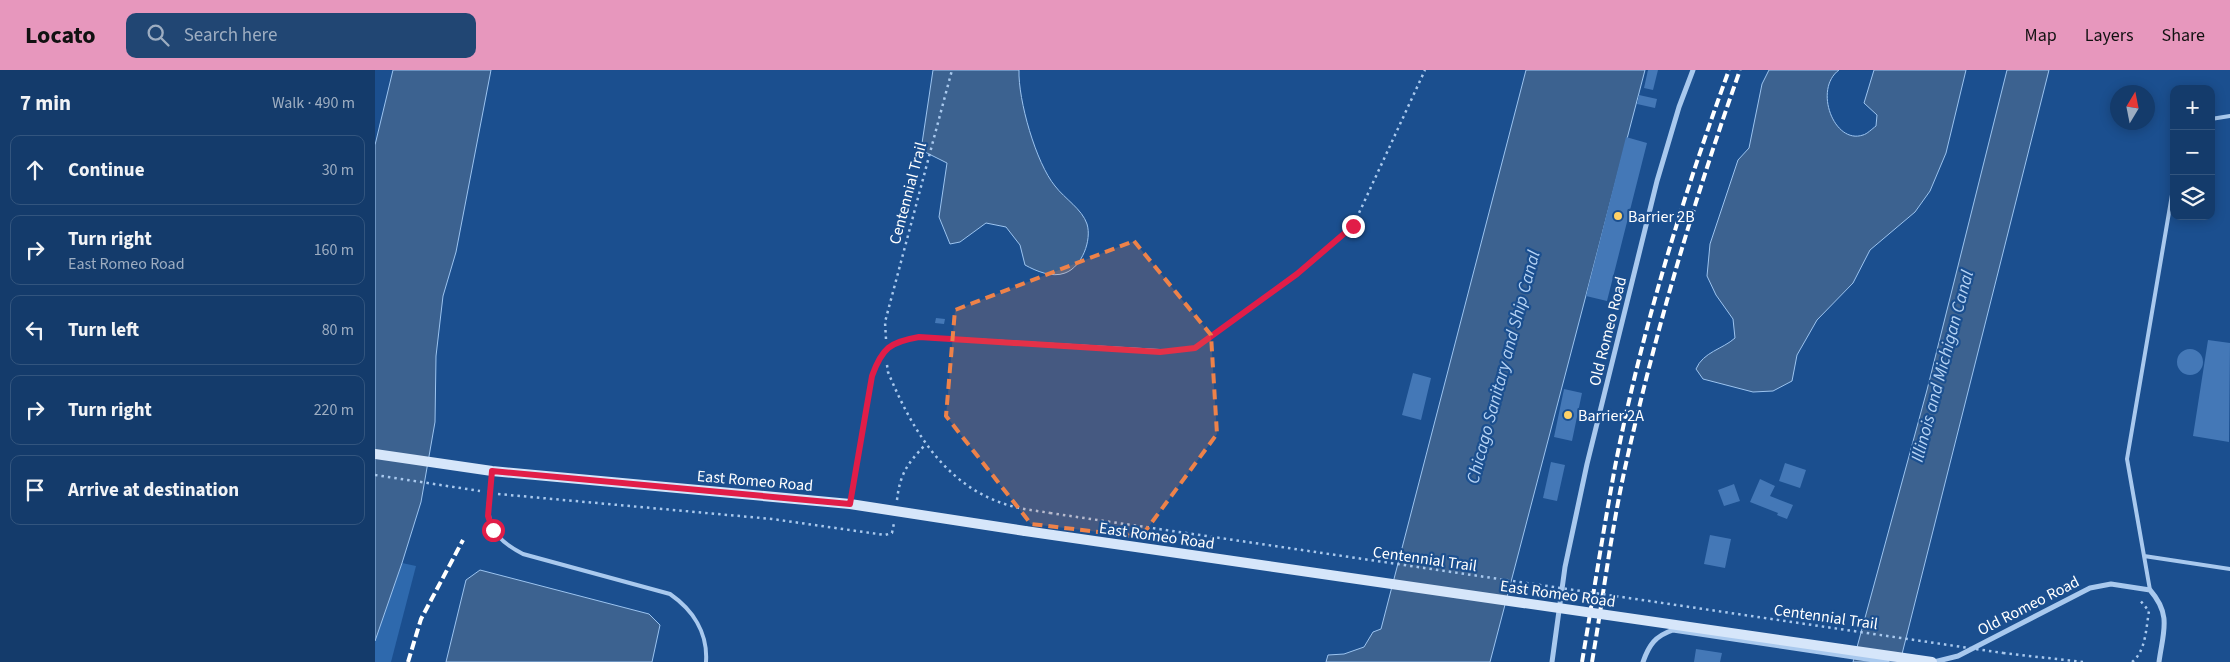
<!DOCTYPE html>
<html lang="en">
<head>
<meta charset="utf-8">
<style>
  body { margin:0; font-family:"Source Sans 3",sans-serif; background:#214673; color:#f1f3f6 }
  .controls { position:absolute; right:15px; top:15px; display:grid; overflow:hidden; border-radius:10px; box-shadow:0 2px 12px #0003 }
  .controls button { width:45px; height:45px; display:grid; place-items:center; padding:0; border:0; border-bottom:1px solid #33557e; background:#143b6b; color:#f1f3f6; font:25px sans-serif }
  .compass { position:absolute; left:1735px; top:15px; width:45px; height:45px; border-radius:50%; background:#143b6b; box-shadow:0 2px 12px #0003; rotate:10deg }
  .stop { position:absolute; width:15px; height:15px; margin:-11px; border:4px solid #e11d48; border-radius:50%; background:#fff }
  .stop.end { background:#e11d48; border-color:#fff; box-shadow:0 1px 5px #0008 }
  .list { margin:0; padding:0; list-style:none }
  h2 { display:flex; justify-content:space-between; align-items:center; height:65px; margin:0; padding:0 20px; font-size:21px }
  h2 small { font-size:16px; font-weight:400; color:#9dadc1 }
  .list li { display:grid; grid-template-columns:32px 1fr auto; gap:15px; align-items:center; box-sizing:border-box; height:70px; margin:0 10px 10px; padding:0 10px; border:1px solid #33557e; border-radius:10px }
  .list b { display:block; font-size:19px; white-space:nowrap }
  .list p { margin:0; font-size:16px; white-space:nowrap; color:#9dadc1 }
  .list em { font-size:16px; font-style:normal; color:#9dadc1 }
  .icon { flex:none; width:28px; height:28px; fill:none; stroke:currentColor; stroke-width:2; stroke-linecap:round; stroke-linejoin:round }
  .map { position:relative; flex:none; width:1855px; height:592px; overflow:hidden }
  header { display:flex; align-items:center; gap:30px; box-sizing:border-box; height:70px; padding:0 25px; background:#e797bd; color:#111 }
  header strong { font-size:24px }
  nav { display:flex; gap:28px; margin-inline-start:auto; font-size:18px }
  .search { width:350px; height:45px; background:#214673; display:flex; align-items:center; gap:12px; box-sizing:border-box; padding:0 18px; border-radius:10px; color:#9dadc1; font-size:19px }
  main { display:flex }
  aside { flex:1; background:#143b6b }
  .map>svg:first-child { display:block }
  .green { fill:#2e69ad }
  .water { fill:#3c6290; stroke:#9cc4f0 }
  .building { fill:#4478b7 }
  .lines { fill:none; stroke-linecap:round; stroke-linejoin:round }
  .path { stroke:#a9c9ee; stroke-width:2.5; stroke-dasharray:2.5 4; stroke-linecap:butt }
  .lane { stroke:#a9c9ee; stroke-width:4 }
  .street { stroke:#a9c9ee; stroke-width:5 }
  .secondary { stroke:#d6e6fa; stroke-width:10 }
  .rail { stroke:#fff; stroke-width:4; stroke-dasharray:9 4; stroke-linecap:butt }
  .path-bridge { stroke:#a9c9ee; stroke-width:2.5; stroke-dasharray:2.5 4; stroke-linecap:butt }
  .secondary-bridge { stroke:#d6e6fa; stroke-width:10 }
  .route { stroke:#e11d48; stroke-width:6 }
  .marked { fill:#ee8249; fill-opacity:0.2; stroke:#ee8249; stroke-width:4; stroke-dasharray:10 6; stroke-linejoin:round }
  .poi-dot { fill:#ffd166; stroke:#1b4f8f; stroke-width:2 }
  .labels { text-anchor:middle; stroke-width:4.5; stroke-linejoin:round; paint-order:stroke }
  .street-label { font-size:16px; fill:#fff; stroke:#1b4f8f }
  .poi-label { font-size:16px; fill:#fff; stroke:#1b4f8f; text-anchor:start }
  .water-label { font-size:18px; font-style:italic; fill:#b5d3f5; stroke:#1b4f8f }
</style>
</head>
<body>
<header>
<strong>Locato</strong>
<div class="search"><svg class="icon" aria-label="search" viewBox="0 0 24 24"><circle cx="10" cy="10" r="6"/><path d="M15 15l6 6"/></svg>Search here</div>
<nav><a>Map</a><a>Layers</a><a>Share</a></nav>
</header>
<main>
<aside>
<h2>7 min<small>Walk · 490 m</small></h2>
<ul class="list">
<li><svg class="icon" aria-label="ahead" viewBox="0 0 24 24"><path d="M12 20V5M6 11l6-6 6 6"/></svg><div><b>Continue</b></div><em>30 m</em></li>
<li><svg class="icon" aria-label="right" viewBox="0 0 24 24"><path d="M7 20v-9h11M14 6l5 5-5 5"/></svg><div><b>Turn right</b><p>East Romeo Road</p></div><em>160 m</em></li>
<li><svg class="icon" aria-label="left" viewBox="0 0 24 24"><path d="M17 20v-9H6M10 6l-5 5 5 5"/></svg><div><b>Turn left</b></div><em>80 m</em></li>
<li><svg class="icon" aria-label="right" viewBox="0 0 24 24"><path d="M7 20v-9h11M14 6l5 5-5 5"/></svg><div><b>Turn right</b></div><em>220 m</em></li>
<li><svg class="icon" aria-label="arrive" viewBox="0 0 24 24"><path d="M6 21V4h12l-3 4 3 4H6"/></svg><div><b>Arrive at destination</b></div></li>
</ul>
</aside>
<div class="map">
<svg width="1855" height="592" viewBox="0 0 1855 592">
  <rect width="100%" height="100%" fill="#1b4f8f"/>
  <path class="green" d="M 27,493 L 41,496 L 16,592 L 0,592 L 0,571 Z"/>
  <path class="water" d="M 18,0 L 116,0 L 81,182 L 68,226 L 61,286 L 60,352 L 46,432 L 27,493 L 0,571 L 0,75 Z
    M 558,0 L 644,0 C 643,30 661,93 680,116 C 690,129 707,139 712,154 C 717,170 707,197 690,203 C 677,208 661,201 650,195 L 645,175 L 631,157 L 611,153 L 585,172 L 575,174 L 564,147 L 572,93 L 546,80 Z
    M 1151,0 L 1270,0 L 1115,592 L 951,592 L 953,585 L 969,584 L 989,577 L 998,562 L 1006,559 Z
    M 1394,0 L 1464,0 C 1438,19 1459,75 1488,65 C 1492,64 1497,59 1501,56 L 1502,45 L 1489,33 L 1499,0 L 1591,0 L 1571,83 L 1555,121 L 1540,142 L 1495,180 L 1478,213 L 1442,250 L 1422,285 L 1417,311 L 1398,321 L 1378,322 L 1328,309 L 1321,299 C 1328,282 1348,279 1360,268 L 1358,249 L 1341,225 L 1332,206 L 1335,174 L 1363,90 L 1374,78 L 1387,14 Z
    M 1632,0 L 1674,0 L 1525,592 L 1478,592 L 1552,320 Z
    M 105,500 L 274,544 L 285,555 L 277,592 L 71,592 L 91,510 Z"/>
  <path class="building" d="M 1273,0 L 1283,0 L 1278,20 L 1269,18 Z
    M 1264,25 L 1282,29 L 1280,38 L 1262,34 Z
    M 1251,67 L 1272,73 L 1232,231 L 1211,226 Z
    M 561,248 L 570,249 L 569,254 L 560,253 Z
    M 1833,270 L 1855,273 L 1854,372 L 1818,366 Z
    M1802 292a13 13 0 1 1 26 0a13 13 0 1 1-26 0Z
    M 1038,303 L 1056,308 L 1046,350 L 1027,345 Z
    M 1189,319 L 1207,323 L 1197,371 L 1179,367 Z
    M 1176,392 L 1190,395 L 1182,431 L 1168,428 Z
    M 1410,393 L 1431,400 L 1425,418 L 1404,411 Z
    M 1385,409 L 1400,416 L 1395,426 L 1418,435 L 1412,449 L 1402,445 L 1403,443 L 1375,432 Z
    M 1359,414 L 1365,431 L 1349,436 L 1343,420 Z
    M 1335,465 L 1356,469 L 1350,498 L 1329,494 Z
    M 1321,579 L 1347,583 L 1345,592 L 1319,592 Z"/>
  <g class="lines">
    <path class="path" d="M 511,269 L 510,252 L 577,0
      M 794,281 L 820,278 L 922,205 L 978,156 L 1050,0
      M 512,295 L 513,302 C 538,362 572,420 640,437 C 652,440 664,441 675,443
      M 0,405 L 105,421
      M 123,424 L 397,449 L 510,465 L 517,463 L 519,453
      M 522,430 C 525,404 532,394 550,375
      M 1628,583 L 1708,592
      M 1757,592 C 1771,581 1771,558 1774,541 L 1764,529"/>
    <path class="lane" d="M 1836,49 L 1855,46
      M 117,401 C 113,444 105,462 148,484 L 295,524 C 318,540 333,563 331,592
      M 475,434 L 497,306 C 507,278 515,272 544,267 L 785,281
      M 1769,486 L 1855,499
      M 1775,520 L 1752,389 L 1799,113"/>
    <path class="street" d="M 1177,592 L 1190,497 L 1212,394 L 1282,111 L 1304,37 L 1318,0
      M 1268,592 C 1274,575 1280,566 1298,560 L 1512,592
      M 1559,592 L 1583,586 L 1715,518 L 1736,514 L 1775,520 C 1797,545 1788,562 1784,592"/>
    <path class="secondary" d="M 0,384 L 117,401 L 475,434 L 650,461"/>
    <path class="rail" d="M 33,592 L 46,549 L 88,470
      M 1207,592 C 1218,527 1228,462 1240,397 C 1266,263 1307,129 1354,0
      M 1217,592 C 1228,528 1236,462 1250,398 C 1280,263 1319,130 1365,0"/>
    <path class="path-bridge" d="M 675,443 L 1628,583"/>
    <path class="secondary-bridge" d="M 650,461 L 1557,592"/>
  </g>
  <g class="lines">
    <path class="route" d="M 118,460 L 113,446 L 117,401 L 475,434 L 497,306 C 507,278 515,272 544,267 L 785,282 L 820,278 L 922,204 L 978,156"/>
  </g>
  <path class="marked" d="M 759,171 L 836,265 L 842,364 L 766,467 L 656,454 L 571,346 L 580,240 Z"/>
  <g class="poi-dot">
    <circle cx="1243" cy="146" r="5"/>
    <circle cx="1193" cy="345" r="5"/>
  </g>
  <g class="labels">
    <g class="street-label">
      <text transform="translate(532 123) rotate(-75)" y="6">Centennial Trail</text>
      <text transform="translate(1232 261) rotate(-76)" y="6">Old Romeo Road</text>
      <text transform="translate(380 410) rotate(5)" y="6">East Romeo Road</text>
      <text transform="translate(782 465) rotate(8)" y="6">East Romeo Road</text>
      <text transform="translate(1050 488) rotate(8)" y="6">Centennial Trail</text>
      <text transform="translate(1183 523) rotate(8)" y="6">East Romeo Road</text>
      <text transform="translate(1653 535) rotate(-27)" y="6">Old Romeo Road</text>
      <text transform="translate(1451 546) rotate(8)" y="6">Centennial Trail</text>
    </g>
    <g class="poi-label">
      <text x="1253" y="152">Barrier 2B</text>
      <text x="1203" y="351">Barrier 2A</text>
    </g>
    <g class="water-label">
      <text transform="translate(1567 296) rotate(-75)" y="6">Illinois and Michigan Canal</text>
      <text transform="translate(1128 297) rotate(-75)" y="6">Chicago Sanitary and Ship Canal</text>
    </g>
  </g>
</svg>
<div class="controls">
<button>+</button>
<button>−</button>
<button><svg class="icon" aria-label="layers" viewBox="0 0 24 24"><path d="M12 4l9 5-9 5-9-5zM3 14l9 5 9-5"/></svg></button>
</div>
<svg class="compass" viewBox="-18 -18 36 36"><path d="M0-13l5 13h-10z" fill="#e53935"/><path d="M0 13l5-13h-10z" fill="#9dadc1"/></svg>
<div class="stop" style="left:118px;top:460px"></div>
<div class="stop end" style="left:978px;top:156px"></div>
</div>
</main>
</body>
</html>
